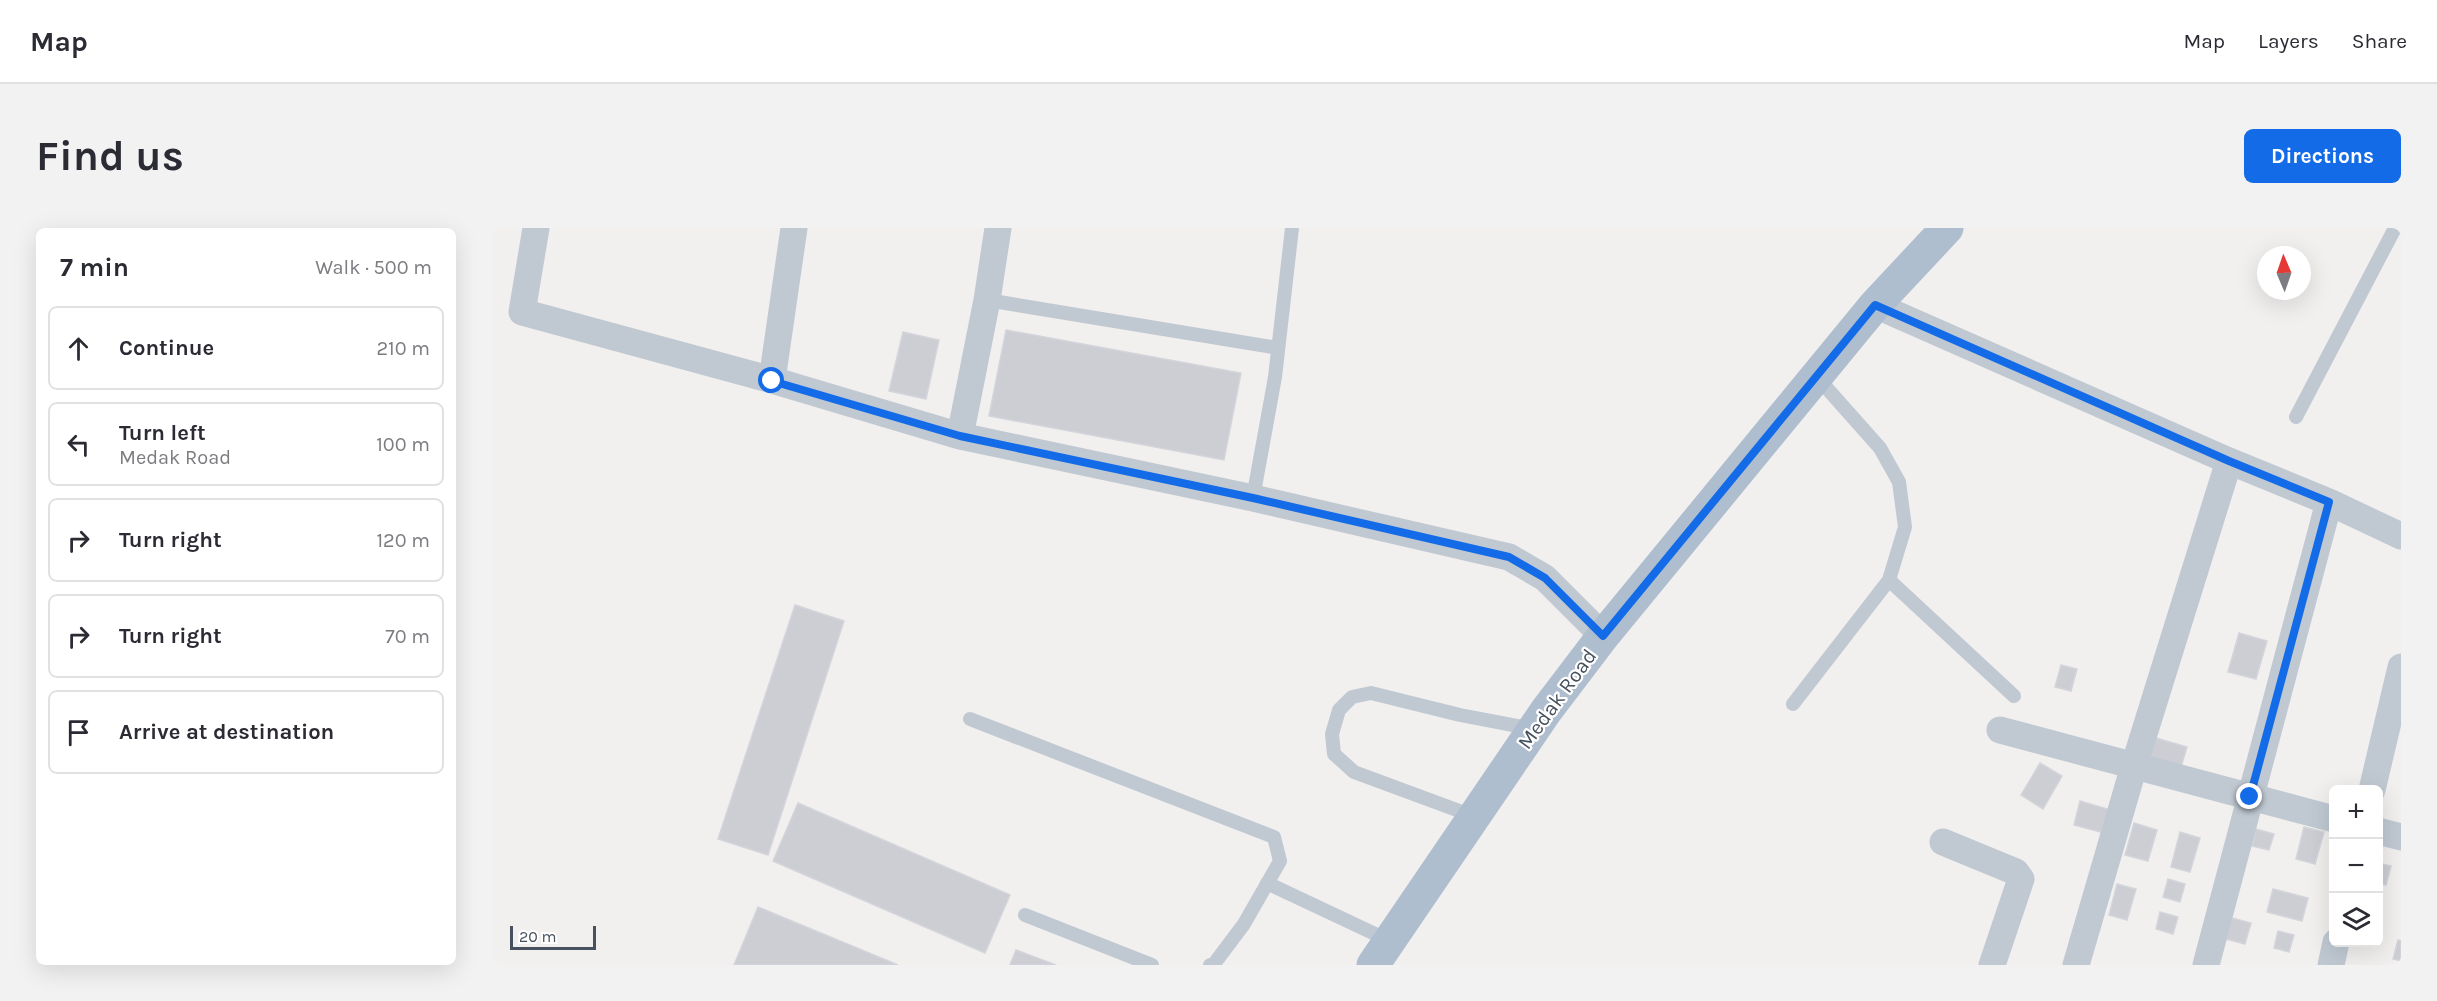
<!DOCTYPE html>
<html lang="en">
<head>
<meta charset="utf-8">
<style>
  body { margin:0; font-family:Karla,sans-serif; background:#f2f2f3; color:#2b2b33 }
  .controls { position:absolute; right:18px; bottom:18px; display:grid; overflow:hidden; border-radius:9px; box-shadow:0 6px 24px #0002 }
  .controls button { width:54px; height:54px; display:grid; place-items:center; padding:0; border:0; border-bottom:2px solid #e1e1e2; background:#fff; color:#2b2b33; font:30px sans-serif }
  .compass { position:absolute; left:1765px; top:18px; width:54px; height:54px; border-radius:50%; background:#fff; box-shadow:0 6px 24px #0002; rotate:358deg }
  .scale { position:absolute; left:18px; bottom:15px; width:86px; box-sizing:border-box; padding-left:6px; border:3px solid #47525e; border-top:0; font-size:16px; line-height:21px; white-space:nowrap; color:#47525e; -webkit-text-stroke:4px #fff; paint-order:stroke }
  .stop { position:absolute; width:18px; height:18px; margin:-14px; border:4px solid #146be8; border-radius:50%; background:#fff }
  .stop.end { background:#146be8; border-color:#fff; box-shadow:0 2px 6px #0008 }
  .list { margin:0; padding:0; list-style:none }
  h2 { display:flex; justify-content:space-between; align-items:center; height:78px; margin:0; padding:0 24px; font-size:26px }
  h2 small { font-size:20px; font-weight:400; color:#7c7c81 }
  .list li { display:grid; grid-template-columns:39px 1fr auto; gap:18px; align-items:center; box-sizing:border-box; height:84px; margin:0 12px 12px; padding:0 12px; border:2px solid #e1e1e2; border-radius:9px }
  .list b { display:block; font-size:22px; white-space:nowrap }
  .list p { margin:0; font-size:20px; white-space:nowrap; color:#7c7c81 }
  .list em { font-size:20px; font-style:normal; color:#7c7c81 }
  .icon { flex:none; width:33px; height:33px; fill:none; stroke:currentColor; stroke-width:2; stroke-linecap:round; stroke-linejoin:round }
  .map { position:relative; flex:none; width:1909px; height:737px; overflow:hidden; border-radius:9px }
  header { display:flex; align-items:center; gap:36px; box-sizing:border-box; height:84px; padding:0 30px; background:#fff; border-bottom:2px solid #e1e1e2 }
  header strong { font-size:28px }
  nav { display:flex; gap:33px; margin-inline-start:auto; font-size:21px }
  .intro { display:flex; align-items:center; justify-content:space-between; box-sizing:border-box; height:144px; padding:0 36px }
  h1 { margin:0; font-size:42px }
  .button { padding:15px 27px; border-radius:9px; background:#146be8; color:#fff; font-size:21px; font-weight:700 }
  main { display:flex; gap:36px; padding:0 36px }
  aside { flex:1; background:#fff; border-radius:9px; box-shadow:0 6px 24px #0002 }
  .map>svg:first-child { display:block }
  .building { fill:#ccced4; stroke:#d3d5db; stroke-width:1.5 }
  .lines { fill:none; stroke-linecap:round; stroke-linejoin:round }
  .lane { stroke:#c0c9d2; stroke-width:14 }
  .street { stroke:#c0c9d2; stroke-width:27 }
  .primary { stroke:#aebecf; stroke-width:33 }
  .route { stroke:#146be8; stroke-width:8 }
  .labels { text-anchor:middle; stroke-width:4.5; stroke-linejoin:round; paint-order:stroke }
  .street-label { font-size:21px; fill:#47525e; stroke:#fff }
</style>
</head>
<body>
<header>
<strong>Map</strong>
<nav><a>Map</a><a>Layers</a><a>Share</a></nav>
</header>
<div class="intro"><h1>Find us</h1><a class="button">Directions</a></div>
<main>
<aside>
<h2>7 min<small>Walk · 500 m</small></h2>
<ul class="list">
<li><svg class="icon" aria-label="ahead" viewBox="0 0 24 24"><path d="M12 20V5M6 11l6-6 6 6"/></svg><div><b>Continue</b></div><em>210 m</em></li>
<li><svg class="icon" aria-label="left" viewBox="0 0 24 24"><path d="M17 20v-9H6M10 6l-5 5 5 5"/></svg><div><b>Turn left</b><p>Medak Road</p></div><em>100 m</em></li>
<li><svg class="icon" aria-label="right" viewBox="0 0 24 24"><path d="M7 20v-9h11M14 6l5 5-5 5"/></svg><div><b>Turn right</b></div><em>120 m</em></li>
<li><svg class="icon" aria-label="right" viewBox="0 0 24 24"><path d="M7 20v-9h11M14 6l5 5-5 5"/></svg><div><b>Turn right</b></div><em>70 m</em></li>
<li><svg class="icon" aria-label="arrive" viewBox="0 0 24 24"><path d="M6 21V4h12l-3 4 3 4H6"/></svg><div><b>Arrive at destination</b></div></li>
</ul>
</aside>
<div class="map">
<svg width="1909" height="737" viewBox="0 0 1909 737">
  <rect width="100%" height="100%" fill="#f2efef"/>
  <path class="building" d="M 514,102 L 749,145 L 732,232 L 497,188 Z
    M 411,104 L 447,112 L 434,171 L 397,163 Z
    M 303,377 L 352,393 L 276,627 L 226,611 Z
    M 1747,405 L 1775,413 L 1764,451 L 1736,444 Z
    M 1569,437 L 1585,441 L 1579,463 L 1563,459 Z
    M 1664,510 L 1695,519 L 1689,539 L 1658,531 Z
    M 1548,535 L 1570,548 L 1551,581 L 1529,567 Z
    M 1588,573 L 1622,583 L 1616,606 L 1582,597 Z
    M 306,575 L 518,667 L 493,725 L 281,633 Z
    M 1642,595 L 1665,602 L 1656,633 L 1633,627 Z
    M 1812,599 L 1832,604 L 1823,636 L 1804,631 Z
    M 1764,601 L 1782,606 L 1777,622 L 1760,618 Z
    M 1688,604 L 1708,610 L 1698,644 L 1679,639 Z
    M 1886,635 L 1899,638 L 1894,657 L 1886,655 Z
    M 1676,651 L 1693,656 L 1688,674 L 1671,669 Z
    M 1625,656 L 1644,661 L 1635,692 L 1617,687 Z
    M 1781,661 L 1816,670 L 1810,693 L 1775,684 Z
    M 266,679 L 406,737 L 242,737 Z
    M 1668,684 L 1686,689 L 1681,706 L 1664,701 Z
    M 1740,690 L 1759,695 L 1753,716 L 1734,711 Z
    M 1786,703 L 1802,707 L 1797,724 L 1782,720 Z
    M 1906,712 L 1909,713 L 1909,733 L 1901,731 Z
    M 524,722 L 564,737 L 518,737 Z"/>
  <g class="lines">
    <path class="lane" d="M 495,72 L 786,120
      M 1804,189 L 1903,0
      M 761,270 L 783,149 L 800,0
      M 1397,352 L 1522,468
      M 1301,476 L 1397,352 L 1413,299 L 1407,254 L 1388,220 L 1324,148
      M 478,491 L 782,609 L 788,633 L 752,696 L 722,736 L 718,737
      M 981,588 L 862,544 L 842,526 L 840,506 L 847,482 L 860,469 L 879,465 L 968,487 L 1041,501
      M 775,655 L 898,713
      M 533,687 L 660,737"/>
    <path class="street" d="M 44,0 L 30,84 L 280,152 L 468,208
      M 506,0 L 495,72 L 468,208 L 761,270 L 1017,329 L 1053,350 L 1111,408
      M 1383,77 L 1737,233 L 1837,274 L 1909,308
      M 280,152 L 302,0
      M 1508,502 L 1842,591
      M 1880,562 L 1909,439
      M 1886,603 L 1909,609
      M 1451,614 L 1524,644 L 1529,651 L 1500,737
      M 1584,737 L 1642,538 L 1737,233
      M 1714,737 L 1837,274
      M 1839,737 L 1844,714"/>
    <path class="primary" d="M 881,737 L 1054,483 L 1111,408 L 1383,77 L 1455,0"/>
  </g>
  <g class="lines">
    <path class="route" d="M 280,153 L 468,208 L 761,270 L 1017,329 L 1053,350 L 1111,408 L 1383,77 L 1737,233 L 1837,274 L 1758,569"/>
  </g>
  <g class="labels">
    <g class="street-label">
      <text transform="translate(1065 471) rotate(-54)" y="7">Medak Road</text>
    </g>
  </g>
</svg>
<div class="controls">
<button>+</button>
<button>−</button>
<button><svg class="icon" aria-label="layers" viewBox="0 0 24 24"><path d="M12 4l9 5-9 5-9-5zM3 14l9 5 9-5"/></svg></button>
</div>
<svg class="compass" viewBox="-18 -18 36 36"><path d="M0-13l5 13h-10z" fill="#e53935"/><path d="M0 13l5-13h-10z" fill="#7c7c81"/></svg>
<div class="scale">20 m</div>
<div class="stop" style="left:280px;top:153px"></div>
<div class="stop end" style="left:1758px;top:569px"></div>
</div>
</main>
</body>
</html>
